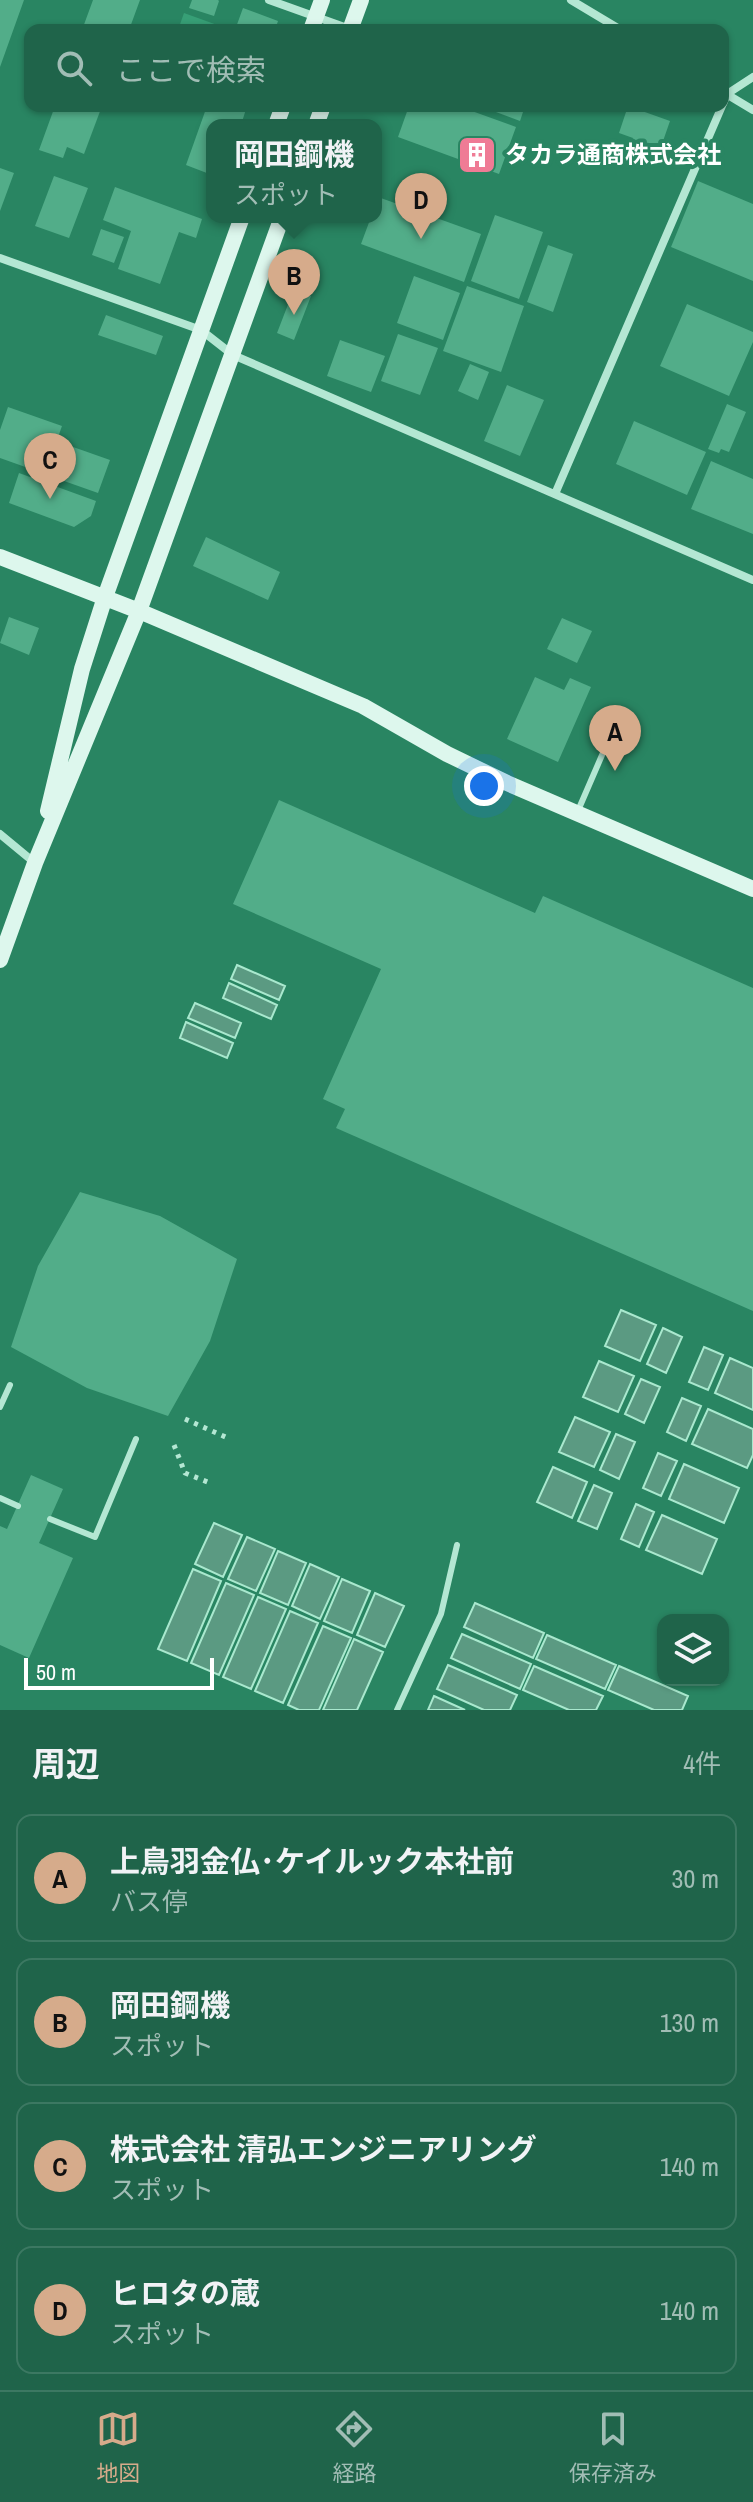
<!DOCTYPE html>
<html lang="ja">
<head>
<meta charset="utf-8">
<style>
  body { margin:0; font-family:"Archivo Narrow","Noto Sans JP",sans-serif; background:#276a51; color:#f1f3f6 }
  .controls { position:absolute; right:24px; bottom:24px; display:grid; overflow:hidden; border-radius:16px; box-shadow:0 2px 6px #0004 }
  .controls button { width:72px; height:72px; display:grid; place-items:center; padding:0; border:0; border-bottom:2px solid #3c7862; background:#1f644a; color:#f1f3f6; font:40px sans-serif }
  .scale { position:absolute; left:24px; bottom:20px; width:190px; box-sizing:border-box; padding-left:8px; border:4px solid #fff; border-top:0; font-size:22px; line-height:28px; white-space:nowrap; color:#fff; -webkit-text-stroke:6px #298562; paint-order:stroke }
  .you { position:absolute; left:484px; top:786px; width:28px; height:28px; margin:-20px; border:6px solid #fff; border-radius:50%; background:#1a73e8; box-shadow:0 0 0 12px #1a73e833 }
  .badge { display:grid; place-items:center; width:52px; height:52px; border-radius:50%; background:#d6ab8b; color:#111; font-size:26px; font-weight:700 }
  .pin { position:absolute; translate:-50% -66px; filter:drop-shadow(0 2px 4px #0008) }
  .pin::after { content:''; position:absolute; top:42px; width:28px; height:24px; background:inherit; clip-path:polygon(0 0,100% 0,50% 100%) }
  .popup { position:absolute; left:206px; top:119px; width:176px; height:104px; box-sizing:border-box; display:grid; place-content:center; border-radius:16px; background:#1f644a; filter:drop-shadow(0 2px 6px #0005); font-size:26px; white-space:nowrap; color:#a1bdb5 }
  .popup b { font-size:30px; color:#f1f3f6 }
  .popup::after { content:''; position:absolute; left:50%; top:100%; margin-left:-16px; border:16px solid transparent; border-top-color:#1f644a }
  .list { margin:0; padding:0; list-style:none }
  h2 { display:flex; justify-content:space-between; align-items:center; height:104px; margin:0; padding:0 32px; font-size:34px }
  h2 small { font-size:26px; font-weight:400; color:#a1bdb5 }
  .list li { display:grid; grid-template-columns:52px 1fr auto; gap:24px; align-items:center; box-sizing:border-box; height:128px; margin:0 16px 16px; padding:0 16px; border:2px solid #3c7862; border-radius:16px }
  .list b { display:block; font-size:30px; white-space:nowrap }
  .list p { margin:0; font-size:26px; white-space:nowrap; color:#a1bdb5 }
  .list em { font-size:26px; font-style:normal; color:#a1bdb5 }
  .icon { flex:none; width:44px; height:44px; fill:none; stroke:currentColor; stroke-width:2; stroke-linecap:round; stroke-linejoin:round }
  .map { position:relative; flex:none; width:753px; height:1710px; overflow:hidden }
  .search { position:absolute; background:#1f644a; box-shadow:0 2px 6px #0004; left:24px; right:24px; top:24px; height:88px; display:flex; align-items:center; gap:20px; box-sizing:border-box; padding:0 28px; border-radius:16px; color:#a1bdb5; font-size:30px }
  .sheet { height:680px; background:#1f644a }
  nav { display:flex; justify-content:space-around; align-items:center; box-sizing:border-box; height:112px; border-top:2px solid #3c7862; background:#1f644a; font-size:22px; color:#a1bdb5 }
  nav a { display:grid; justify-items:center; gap:4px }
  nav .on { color:#d6ab8b }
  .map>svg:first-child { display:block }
  .green { fill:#379f76 }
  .water { fill:#5b9a82; stroke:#a9e8ce; stroke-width:2 }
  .building { fill:#52ad89 }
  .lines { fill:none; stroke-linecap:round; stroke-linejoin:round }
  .path { stroke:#b4e7d3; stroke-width:5; stroke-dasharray:4 6; stroke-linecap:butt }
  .lane { stroke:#b4e7d3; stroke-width:6 }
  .street { stroke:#b4e7d3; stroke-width:8 }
  .secondary { stroke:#ddf7ed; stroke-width:16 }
  .labels { text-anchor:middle; stroke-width:8; stroke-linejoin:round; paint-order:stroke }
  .poi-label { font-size:24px; font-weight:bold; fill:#fff; stroke:#298562; text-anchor:start }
</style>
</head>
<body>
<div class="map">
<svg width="753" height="1710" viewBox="0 0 753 1710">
  <rect width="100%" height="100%" fill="#298562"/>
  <path class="green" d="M 184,13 L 220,26 L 218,30 L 178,30 Z"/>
  <path class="water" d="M 237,965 L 285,986 L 279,1000 L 231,979 Z
    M 229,983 L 277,1005 L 271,1019 L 223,998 Z
    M 195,1003 L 241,1023 L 235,1038 L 188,1018 Z
    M 186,1022 L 233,1043 L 227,1058 L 180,1038 Z
    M 621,1310 L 656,1325 L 640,1361 L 605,1346 Z
    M 663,1328 L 682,1337 L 666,1373 L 647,1364 Z
    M 704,1347 L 723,1355 L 708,1390 L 689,1382 Z
    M 730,1358 L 753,1368 L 753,1410 L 715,1393 Z
    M 599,1361 L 634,1376 L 618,1412 L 583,1397 Z
    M 641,1379 L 660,1387 L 644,1423 L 625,1414 Z
    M 682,1398 L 701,1406 L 686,1441 L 667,1432 Z
    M 708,1409 L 753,1429 L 753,1455 L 747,1468 L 692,1444 Z
    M 575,1417 L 610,1432 L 594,1467 L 559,1452 Z
    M 616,1434 L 635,1442 L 619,1479 L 600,1470 Z
    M 658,1453 L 677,1461 L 661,1496 L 643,1488 Z
    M 684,1464 L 739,1488 L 724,1523 L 669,1499 Z
    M 553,1467 L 587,1482 L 572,1518 L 537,1502 Z
    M 594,1485 L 612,1493 L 597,1529 L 578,1521 Z
    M 636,1504 L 654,1512 L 639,1547 L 621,1539 Z
    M 662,1515 L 717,1539 L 702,1574 L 646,1550 Z
    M 214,1523 L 242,1535 L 223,1577 L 195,1564 Z
    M 247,1537 L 275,1549 L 256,1591 L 228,1579 Z
    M 278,1551 L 306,1563 L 288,1605 L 260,1593 Z
    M 310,1564 L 339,1577 L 320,1619 L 292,1606 Z
    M 193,1569 L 221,1581 L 187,1661 L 158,1649 Z
    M 342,1579 L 370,1591 L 352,1633 L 324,1621 Z
    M 226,1583 L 254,1595 L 219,1675 L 191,1663 Z
    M 375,1593 L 404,1606 L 385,1647 L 357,1635 Z
    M 258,1597 L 286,1609 L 251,1689 L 223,1677 Z
    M 475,1603 L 544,1633 L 533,1658 L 464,1627 Z
    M 290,1611 L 318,1623 L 283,1703 L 255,1691 Z
    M 323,1626 L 351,1638 L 319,1710 L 299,1710 L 288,1705 Z
    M 462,1634 L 531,1664 L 520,1689 L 451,1658 Z
    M 547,1635 L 616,1665 L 605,1689 L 536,1659 Z
    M 354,1639 L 383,1652 L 357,1710 L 323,1710 Z
    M 448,1665 L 517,1695 L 510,1710 L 484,1710 L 437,1689 Z
    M 534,1666 L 603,1696 L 596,1710 L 569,1710 L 523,1690 Z
    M 619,1666 L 688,1696 L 682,1710 L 654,1710 L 608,1690 Z
    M 434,1696 L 465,1710 L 428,1710 Z"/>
  <path class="building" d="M 0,0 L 24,0 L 0,67 Z
    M 93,0 L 140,0 L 129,30 L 82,30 Z
    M 192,0 L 218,0 L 219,1 L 214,16 L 189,8 Z
    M 243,8 L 278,21 L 275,30 L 235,30 Z
    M 55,106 L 102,106 L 84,154 L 67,147 L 63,158 L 39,150 Z
    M 207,106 L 247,106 L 241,125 L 212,125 L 212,175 L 186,165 Z
    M 409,106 L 458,106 L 516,127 L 499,174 L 398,137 Z
    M 480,106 L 525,106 L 520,121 Z
    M 628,106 L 670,121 L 662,144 L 668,145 L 663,160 L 629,148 L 633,138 L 619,133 Z
    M 638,106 L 656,106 L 654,112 Z
    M 0,168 L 14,173 L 0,211 Z
    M 54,176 L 88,188 L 69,238 L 35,226 Z
    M 698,181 L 753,204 L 753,281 L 671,247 Z
    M 115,187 L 202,219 L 196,238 L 179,232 L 160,284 L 118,269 L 131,231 L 103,220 Z
    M 378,197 L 481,234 L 464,282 L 361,244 L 371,217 L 376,217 Z
    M 495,215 L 543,232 L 519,299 L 471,281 Z
    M 101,229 L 124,237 L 114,263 L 92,255 Z
    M 548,245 L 573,254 L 553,312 L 527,302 Z
    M 414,276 L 460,293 L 443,340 L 397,323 Z
    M 467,286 L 524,306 L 501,372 L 443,351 Z
    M 294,289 L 311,296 L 294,340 L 277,333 Z
    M 687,304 L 753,332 L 753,342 L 729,396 L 660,366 Z
    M 106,315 L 163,336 L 156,355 L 98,335 Z
    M 398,334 L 438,348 L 420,395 L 381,381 Z
    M 340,340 L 385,356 L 371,392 L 327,376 Z
    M 470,364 L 489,372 L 478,400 L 458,391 Z
    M 507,385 L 544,400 L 520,456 L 484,441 Z
    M 727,404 L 746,412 L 729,452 L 721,449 L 719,453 L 708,449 Z
    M 8,407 L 62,426 L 45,474 L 0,458 L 0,430 Z
    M 634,421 L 706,452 L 687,495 L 616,464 Z
    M 59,442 L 110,460 L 98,493 L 47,475 Z
    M 711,461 L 753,479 L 753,534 L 691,509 Z
    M 19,473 L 96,501 L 91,516 L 74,527 L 9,503 Z
    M 206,537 L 280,572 L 268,600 L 193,566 Z
    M 9,617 L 39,628 L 29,655 L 0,643 Z
    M 562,618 L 592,631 L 577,663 L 547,649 Z
    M 535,677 L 564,690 L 570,678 L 591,687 L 558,762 L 507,739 Z
    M 279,800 L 535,913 L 543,896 L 753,988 L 753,1311 L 336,1128 L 345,1109 L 323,1099 L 381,969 L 233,904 Z
    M 80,1192 L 160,1216 L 237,1259 L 210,1341 L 168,1416 L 87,1388 L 11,1347 L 38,1266 Z
    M 31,1475 L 63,1489 L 39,1543 L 73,1558 L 29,1658 L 0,1645 L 0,1526 L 7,1529 Z"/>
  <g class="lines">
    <path class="path" d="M 185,1419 L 230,1439
      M 174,1445 L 185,1473 L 210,1483"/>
    <path class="lane" d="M 577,813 L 615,725
      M 0,1407 L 10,1385
      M 0,1498 L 18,1506
      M 50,1519 L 95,1537 L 136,1439
      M 397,1710 L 441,1614 L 457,1545"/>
    <path class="street" d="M 269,0 L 350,29
      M 571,0 L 621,30
      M 723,92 L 753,110
      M 723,104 L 727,94 L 753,77
      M 0,258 L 201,330 L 233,355 L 753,580
      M 555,494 L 722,106
      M 0,834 L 35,863"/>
    <path class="secondary" d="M 311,30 L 322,0
      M 350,30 L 361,0
      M 276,125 L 283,106
      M 316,125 L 323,106
      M 0,557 L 139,611 L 363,706 L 447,754 L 507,783 L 753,889
      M 48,811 L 82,669 L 105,597 L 242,217
      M 0,960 L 35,863 L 139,611 L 282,217"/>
  </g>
  <defs>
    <symbol id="building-square" viewBox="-11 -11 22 22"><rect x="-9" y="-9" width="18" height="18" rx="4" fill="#ef7b95" stroke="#298562"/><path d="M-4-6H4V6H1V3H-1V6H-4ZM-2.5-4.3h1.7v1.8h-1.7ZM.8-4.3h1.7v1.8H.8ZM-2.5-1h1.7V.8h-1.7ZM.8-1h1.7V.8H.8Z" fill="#fff"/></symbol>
  </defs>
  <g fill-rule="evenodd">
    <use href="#building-square" x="455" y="133" width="44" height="44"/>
  </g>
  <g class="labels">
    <g class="poi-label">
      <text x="505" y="163">タカラ通商株式会社</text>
    </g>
  </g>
</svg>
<div class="controls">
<button><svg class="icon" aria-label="layers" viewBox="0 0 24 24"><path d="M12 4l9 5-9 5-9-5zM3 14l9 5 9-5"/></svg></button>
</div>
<div class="scale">50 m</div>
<div class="you"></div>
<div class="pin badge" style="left:615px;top:771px">A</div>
<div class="pin badge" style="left:294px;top:315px">B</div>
<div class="popup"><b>岡田鋼機</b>スポット</div>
<div class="pin badge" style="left:50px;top:499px">C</div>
<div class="pin badge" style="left:421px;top:239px">D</div>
<div class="search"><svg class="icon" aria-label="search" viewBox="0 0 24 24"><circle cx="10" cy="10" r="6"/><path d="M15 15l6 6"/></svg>ここで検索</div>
</div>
<section class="sheet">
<h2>周辺<small>4件</small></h2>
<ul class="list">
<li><span class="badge">A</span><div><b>上鳥羽金仏･ケイルック本社前</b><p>バス停</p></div><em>30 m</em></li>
<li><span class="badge">B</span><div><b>岡田鋼機</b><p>スポット</p></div><em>130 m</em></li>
<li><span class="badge">C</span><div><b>株式会社 清弘エンジニアリング</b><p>スポット</p></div><em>140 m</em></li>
<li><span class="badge">D</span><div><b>ヒロタの蔵</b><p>スポット</p></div><em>140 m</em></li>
</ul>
</section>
<nav>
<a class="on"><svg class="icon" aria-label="map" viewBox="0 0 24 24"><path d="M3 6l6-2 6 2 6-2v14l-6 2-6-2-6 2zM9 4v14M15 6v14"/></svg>地図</a>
<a><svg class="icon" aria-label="directions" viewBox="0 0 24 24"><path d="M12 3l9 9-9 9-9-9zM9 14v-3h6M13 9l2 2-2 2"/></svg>経路</a>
<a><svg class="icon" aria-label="saved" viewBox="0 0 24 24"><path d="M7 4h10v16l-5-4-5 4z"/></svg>保存済み</a>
</nav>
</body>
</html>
